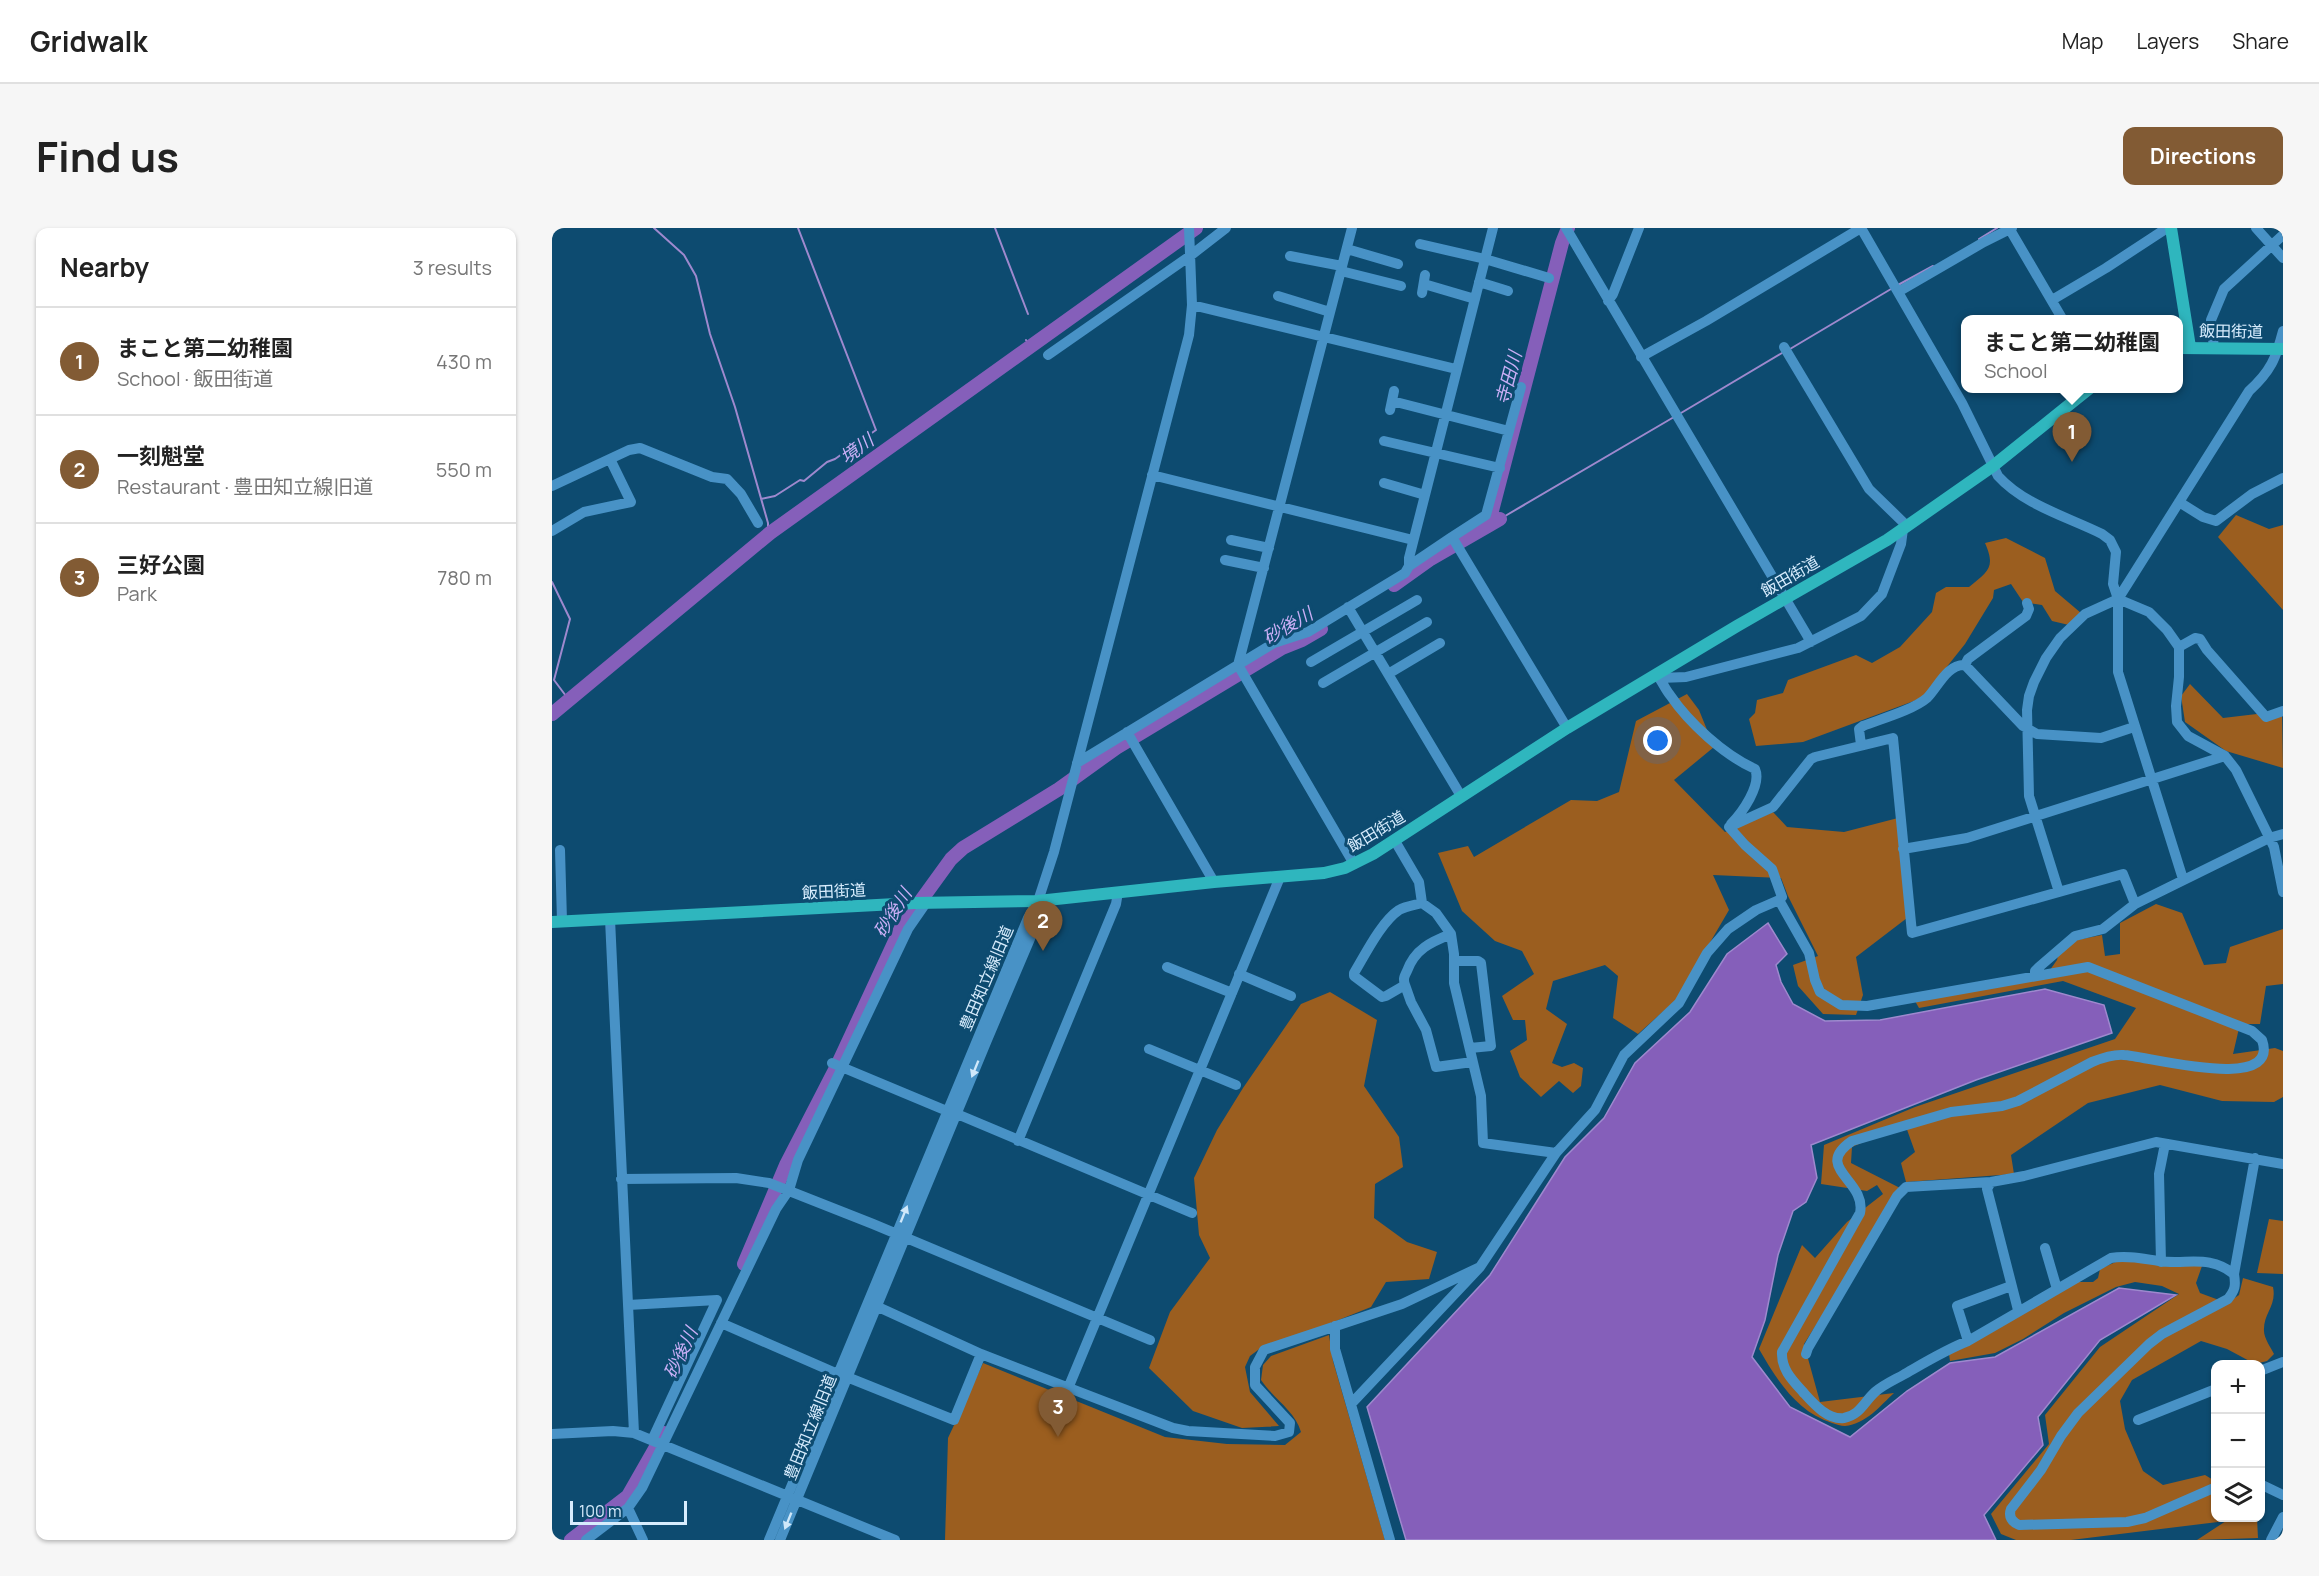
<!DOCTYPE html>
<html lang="en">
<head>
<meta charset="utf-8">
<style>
  body { margin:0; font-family:Manrope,"Noto Sans JP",sans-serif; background:#f6f6f6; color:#222 }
  .controls { position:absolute; right:18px; bottom:18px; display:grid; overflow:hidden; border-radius:12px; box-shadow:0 2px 4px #0004 }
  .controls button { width:54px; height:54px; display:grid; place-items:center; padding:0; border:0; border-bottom:2px solid #e0e0e0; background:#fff; color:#222; font:30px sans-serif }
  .scale { position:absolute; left:18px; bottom:15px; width:117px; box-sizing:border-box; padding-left:6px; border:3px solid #d7ecfd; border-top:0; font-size:16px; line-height:21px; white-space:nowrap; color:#d7ecfd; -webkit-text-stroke:4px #0d4b70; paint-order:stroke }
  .you { position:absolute; left:1106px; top:513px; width:21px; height:21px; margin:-15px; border:4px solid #fff; border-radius:50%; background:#1a73e8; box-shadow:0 0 0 9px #1a73e833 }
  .badge { display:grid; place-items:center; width:39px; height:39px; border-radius:50%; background:#825b34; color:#fff; font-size:20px; font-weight:700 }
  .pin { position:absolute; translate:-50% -50px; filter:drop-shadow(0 2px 3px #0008) }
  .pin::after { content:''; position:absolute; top:32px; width:21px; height:18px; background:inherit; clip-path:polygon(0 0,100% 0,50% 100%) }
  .popup { position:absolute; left:1409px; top:87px; width:222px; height:78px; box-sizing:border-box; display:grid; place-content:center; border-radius:12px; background:#fff; filter:drop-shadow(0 2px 4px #0005); font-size:20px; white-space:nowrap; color:#767676 }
  .popup b { font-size:22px; color:#222 }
  .popup::after { content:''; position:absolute; left:50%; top:100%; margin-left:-12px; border:12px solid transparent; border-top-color:#fff }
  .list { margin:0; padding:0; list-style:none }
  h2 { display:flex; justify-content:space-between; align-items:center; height:78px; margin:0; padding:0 24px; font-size:26px }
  h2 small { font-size:20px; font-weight:400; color:#767676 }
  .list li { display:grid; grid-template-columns:39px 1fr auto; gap:18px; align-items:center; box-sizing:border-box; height:108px; padding:0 24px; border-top:2px solid #e0e0e0 }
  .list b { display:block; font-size:22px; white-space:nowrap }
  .list p { margin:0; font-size:20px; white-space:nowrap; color:#767676 }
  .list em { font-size:20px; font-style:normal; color:#767676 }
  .icon { flex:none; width:33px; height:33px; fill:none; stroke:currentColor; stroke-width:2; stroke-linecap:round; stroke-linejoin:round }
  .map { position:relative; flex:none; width:1731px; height:1312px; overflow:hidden; border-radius:12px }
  header { display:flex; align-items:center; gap:36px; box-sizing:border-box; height:84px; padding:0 30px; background:#fff; border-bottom:2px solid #e0e0e0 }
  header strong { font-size:28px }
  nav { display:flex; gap:33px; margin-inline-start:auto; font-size:21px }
  .intro { display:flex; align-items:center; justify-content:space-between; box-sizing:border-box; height:144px; padding:0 36px }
  h1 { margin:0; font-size:42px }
  .button { padding:15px 27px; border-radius:12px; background:#825b34; color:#fff; font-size:21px; font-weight:700 }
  main { display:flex; gap:36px; padding:0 36px }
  aside { flex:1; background:#fff; border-radius:12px; box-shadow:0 2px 4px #0004 }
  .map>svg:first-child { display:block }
  .green { fill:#9b5e1f }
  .water { fill:#855fba; stroke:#9e89ce; stroke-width:1.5 }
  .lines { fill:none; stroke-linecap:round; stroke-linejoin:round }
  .stream { stroke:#9e89ce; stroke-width:2 }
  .river { stroke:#855fba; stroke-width:14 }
  .minor { stroke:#4892c6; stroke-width:10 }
  .major { stroke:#2fb6be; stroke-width:12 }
  .oneway { fill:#d0e8fa }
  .labels { text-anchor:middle; stroke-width:6; stroke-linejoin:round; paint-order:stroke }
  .street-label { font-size:16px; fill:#d7ecfd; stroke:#0d4b70 }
  .water-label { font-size:18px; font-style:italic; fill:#caaff6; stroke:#0d4b70 }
</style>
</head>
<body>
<header>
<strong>Gridwalk</strong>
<nav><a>Map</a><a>Layers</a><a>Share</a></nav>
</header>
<div class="intro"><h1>Find us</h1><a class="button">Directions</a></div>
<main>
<aside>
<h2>Nearby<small>3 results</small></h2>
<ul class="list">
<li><span class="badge">1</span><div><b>まこと第二幼稚園</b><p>School · 飯田街道</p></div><em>430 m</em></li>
<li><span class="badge">2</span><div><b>一刻魁堂</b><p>Restaurant · 豊田知立線旧道</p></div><em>550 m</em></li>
<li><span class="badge">3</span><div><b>三好公園</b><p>Park</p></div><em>780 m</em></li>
</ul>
</aside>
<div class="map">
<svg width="1731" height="1312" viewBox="0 0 1731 1312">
  <rect width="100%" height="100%" fill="#0d4b70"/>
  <path class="green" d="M 1684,287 L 1717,301 L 1731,297 L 1731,382 L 1666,309 Z
    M 1454,310 L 1493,330 L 1503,363 L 1529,385 L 1517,397 L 1500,393 L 1490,377 L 1471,374 L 1459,356 L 1442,362 L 1441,370 L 1413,416 L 1370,470 L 1251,514 L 1204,518 L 1197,491 L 1203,485 L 1205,472 L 1231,465 L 1236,452 L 1304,427 L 1320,435 L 1348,419 L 1380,384 L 1384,365 L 1394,359 L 1417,359 C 1436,343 1444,340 1433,315 Z
    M 1638,456 L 1671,490 L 1730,483 L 1731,540 L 1674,523 L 1633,494 L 1629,468 Z
    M 1135,466 L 1147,482 L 1162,519 L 1122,552 L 1173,604 L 1221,584 L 1235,599 L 1292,604 L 1346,590 L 1355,690 L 1304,729 L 1311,767 L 1304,787 L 1271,786 L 1246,758 L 1241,737 L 1266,728 L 1236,668 L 1229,650 L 1161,647 L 1177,682 L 1125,771 L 1086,806 L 1061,790 L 1066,748 L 1053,737 L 1001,753 L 994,781 L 1015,796 L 1000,835 L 1010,839 L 1022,835 L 1031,840 L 1029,858 L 1021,865 L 1007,853 L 989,869 L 968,849 L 958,823 L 975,812 L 973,792 L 961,792 L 950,768 L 982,746 L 970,723 L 943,713 L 910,683 L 886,625 L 916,618 L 922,629 L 1019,572 L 1045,573 L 1067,564 L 1084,493 Z
    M 1604,676 L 1630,685 L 1652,737 L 1674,735 L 1678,719 L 1731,701 L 1731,756 L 1714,758 L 1708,796 L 1688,796 L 1681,826 L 1723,820 L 1731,823 L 1731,869 L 1722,874 L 1670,873 L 1608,857 L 1536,875 L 1459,927 L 1462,946 L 1354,954 L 1349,935 L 1363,924 L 1353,896 L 1300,919 L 1299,935 L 1350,961 L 1252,1116 L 1268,1174 L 1342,1165 C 1328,1178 1314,1196 1293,1198 C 1289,1198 1284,1196 1280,1195 C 1245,1184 1224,1151 1207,1121 L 1250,1017 L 1263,1030 L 1295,994 L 1331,966 L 1325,957 L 1315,963 L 1269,956 L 1272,917 L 1363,879 L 1563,811 L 1584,780 L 1511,753 L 1367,780 L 1363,773 L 1493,749 L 1505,732 L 1509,715 L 1550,707 L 1553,728 L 1568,726 L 1568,695 Z
    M 778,764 L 825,792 L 812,858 L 847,909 L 851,939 L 823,956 L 822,990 L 855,1014 L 885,1024 L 877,1051 L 834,1054 L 819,1079 L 769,1099 L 710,1119 L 698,1128 L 693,1139 L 698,1164 L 727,1198 L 690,1200 L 641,1183 L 597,1140 L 618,1084 L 658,1030 L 647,1007 L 642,950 L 665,902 L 691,860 L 749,776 Z
    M 1717,991 L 1731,993 L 1731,1046 L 1705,1045 Z
    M 1568,1032 L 1650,1038 L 1644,1055 L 1648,1065 L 1675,1075 L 1687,1067 L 1691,1050 L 1721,1059 C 1725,1078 1711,1085 1712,1103 C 1712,1110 1719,1120 1722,1126 L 1715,1133 L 1703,1136 L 1675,1121 L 1649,1113 L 1580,1152 L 1568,1173 L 1573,1201 L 1591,1243 L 1611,1257 L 1653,1247 L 1663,1253 L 1664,1290 L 1705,1290 L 1706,1310 L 1645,1312 L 1674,1293 L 1519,1312 L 1464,1312 L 1449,1306 L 1439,1286 L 1497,1216 L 1493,1187 L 1548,1119 L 1627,1066 L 1610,1058 L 1583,1054 L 1564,1059 L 1512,1085 L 1471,1111 L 1443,1125 L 1398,1133 L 1397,1126 L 1526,1054 L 1541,1054 L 1546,1050 L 1548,1041 Z
    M 777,1107 L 781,1133 L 833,1312 L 393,1312 L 396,1210 L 431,1135 L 613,1209 L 675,1216 L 733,1217 L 749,1204 C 743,1183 722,1171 709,1152 L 711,1137 L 719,1128 Z"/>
  <path class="water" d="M 1216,695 L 1235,726 L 1224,737 L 1229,754 L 1241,776 L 1273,793 L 1328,792 L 1493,761 L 1552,777 L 1560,805 L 1424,852 L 1259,917 L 1265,950 L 1254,974 L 1241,983 L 1226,1027 L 1213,1092 L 1200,1129 L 1238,1179 L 1298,1209 L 1355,1163 L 1398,1135 L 1443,1129 L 1567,1060 L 1624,1067 L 1548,1112 L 1486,1189 L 1491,1217 L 1432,1287 L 1444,1312 L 854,1312 L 815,1179 L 938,1047 L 1013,929 L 1052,890 L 1083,835 L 1138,784 L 1175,726 Z"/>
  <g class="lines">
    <path class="stream" d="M 102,0 L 132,27 L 144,48 L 158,106 L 183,179 L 216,295 L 216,307
      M 443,0 L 476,86
      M 1427,11 L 1445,0
      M 1346,57 L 1381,38
      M 474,112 L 479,119
      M 1238,121 L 1339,61
      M 1129,185 L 1230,125
      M 209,271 L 223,268 L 248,252 L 252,253 L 275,234 L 283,231 L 324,202 L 246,0
      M 948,291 L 1122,189
      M 0,354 L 18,391 L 2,452 L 17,472"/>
    <path class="river" d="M 948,291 L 936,298 L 1010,15 L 1016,0
      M 842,357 L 877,332 L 936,298
      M 0,486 L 218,305 L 644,0
      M 192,1036 L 234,937 L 285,838 L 349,700 L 399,631 L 411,620 L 507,561 L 564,520 L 730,420 L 750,412 L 769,401
      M 19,1312 L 76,1268 L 112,1205"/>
    <path class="minor" d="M 800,0 L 686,437 L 802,636
      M 941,0 L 857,330 L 857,338 L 900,309 L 1015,500
      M 1014,0 L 1259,414
      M 1309,0 L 1410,175 L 1446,248 C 1472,277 1516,289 1550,306 L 1558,312 L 1564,324 L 1561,356 L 1566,371 L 1566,444 L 1631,651
      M 1457,0 L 1511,92
      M 1704,0 L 1731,30
      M 868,16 L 933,31 L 997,50
      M 795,21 L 846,36
      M 738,28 L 790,38
      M 789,43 L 849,58
      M 927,54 L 956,63
      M 872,56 L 923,71
      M 1346,64 L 1432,14 L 1460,0
      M 870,65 L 873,47
      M 726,68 L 778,84
      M 1500,72 L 1554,40 L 1615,0
      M 1056,73 L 1061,66 L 1087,0
      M 640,77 L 904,141
      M 1232,119 L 1317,261 L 1355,298
      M 1662,120 L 1659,92 L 1672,61 L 1731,7
      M 496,127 L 638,28 L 674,0
      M 1089,129 L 1154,93 L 1309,0
      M 1514,160 L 1521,173
      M 840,173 L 957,203
      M 838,182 L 842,163
      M 832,213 L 948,240
      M 600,247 L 861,312
      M 832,255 L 873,267
      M 0,258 L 77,222 L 88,220 L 160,249 L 175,251 L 189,266 L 206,295
      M 1627,274 L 1651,289 L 1664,293 L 1700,266 L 1731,250
      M 0,303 L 32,284 L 79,274 L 58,231
      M 900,309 L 934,287 L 969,159
      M 679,312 L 717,320
      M 673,332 L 712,340
      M 1566,371 L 1597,384 L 1615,402 L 1627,419 L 1627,449 L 1624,478 L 1625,494 L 1636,508 L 1673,528 L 1684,542 L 1722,619 L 1731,664
      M 796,379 L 909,568
      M 1627,419 L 1643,410 L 1648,411 L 1655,422 L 1714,489 L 1731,483
      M 759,434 L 865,372
      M 1413,437 L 1416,431 L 1474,388 L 1477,381 L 1475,375
      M 836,446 L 888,415
      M 1105,447 C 1110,453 1113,461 1118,467 C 1137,495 1172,527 1203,541 C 1210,557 1190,585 1179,596
      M 1108,450 L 1134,449 L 1246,420 L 1309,388 L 1330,366 L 1349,316 L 1351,301
      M 771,455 L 875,394
      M 575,504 L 662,654
      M 1309,517 L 1307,501 L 1311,498 C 1329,491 1361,482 1375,470 C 1386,459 1395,436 1413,437 L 1471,498 L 1485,506 L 1549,510 L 1582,499
      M 525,535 L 722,415 L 756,404 L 853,345 L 857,338
      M 1177,599 L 1193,617 L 1220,641 L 1230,669 L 1227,672 L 1257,725 L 1263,752 L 1268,764 L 1289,777 L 1315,778 L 1536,739 L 1700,803 L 1710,812 C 1729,866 1595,828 1572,827 C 1561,826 1550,830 1540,834 L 1466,873 L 1450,878 L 1399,884 L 1300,913 C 1260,940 1315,952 1308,985 L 1230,1124 C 1229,1141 1240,1152 1251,1164 C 1261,1175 1275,1192 1292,1190 C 1308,1187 1312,1174 1323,1164 C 1331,1157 1342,1152 1351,1147 C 1372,1135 1393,1122 1416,1113 L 1559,1030 C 1575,1027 1592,1031 1607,1033 C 1635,1037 1657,1026 1682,1046 C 1684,1058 1683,1062 1676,1071 L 1610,1106 L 1597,1116 L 1526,1185 L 1509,1208 L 1489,1242 L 1459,1281 C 1456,1289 1460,1294 1467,1297 L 1575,1294 L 1593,1290 L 1664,1259
      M 1177,599 L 1221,579 L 1259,531 L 1263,529 L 1341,510 L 1360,705 L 1571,646 L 1583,676
      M 843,613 L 867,654 L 870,675 L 884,685 L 899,706 L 902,726 L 902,755 L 929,868 L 931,915 L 1004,925
      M 1351,621 L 1415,610 L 1673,528
      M 8,622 L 10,693
      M 1507,664 L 1477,568 L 1475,482 L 1477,468 L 1482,454 L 1494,430 L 1508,410 L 1533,386 L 1566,371 L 1697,163 C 1719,143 1724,130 1731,103
      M 870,675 C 863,677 854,678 847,682 C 829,694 813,727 802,745 L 802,748 L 830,769 L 834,768 L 853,757 C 851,751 852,749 855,743 C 863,721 879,714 899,706
      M 58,691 L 82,1205
      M 902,733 L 926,733 L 929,735 L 939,818 L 918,820
      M 615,739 L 680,765
      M 687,746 L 739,768
      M 1483,748 L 1483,743 L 1487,739 L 1523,708 L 1551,701 L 1583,676 L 1717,610 L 1731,606
      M 853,757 L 859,774 L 874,802 L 884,839 L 920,834
      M 597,821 L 684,857
      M 280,835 L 395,883
      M 405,886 L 640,985
      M 466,913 L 564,676 L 566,664
      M 69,951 L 184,950 L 217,955 L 321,996 L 598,1112
      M 1439,954 L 1435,961 L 1466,1082
      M 1493,1020 L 1505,1061
      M 1609,1034 L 1607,946 L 1613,916
      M 1682,1046 L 1703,930
      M 76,1077 L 165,1072 L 100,1212
      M 324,1078 L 429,1126 L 621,1200 L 636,1203 L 723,1208 L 737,1204 L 738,1195 L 703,1157 L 703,1139 L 712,1122 L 850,1076 L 928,1039
      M 169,1095 L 286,1146
      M 783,1098 L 783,1121 L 838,1312
      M 1416,1113 L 1405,1078 L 1459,1058
      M 1254,1126 L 1256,1120 L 1345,968 L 1354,959 L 1439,954 L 1472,948 L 1604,914 L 1731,936
      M 1708,1143 L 1731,1134
      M 295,1149 L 402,1192 L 429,1126
      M 517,1158 L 728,649
      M 799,1176 L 928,1039 L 1004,925 L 1043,882 L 1072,827 L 1127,775 L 1155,725 L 1176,701 L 1204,682 L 1227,672
      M 1586,1192 L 1664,1161
      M 0,1206 L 61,1203 L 82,1205 L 343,1312
      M 1708,1256 L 1731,1267
      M 76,1280 L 91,1312
      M 34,1312 L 76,1280 L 90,1260 L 224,981 L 237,962 L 246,932 L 356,701 L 374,675
      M 217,1312 L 476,690 L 486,673 L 502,624 L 637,107 L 640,77 L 637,0
      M 228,1312 L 435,812 L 486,692 L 486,673
      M 1719,1312 L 1731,1289"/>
    <path class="major" d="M 1619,0 L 1638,119
      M 1627,120 L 1731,121
      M 0,694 L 363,675 L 486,673 L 662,654 L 772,645 L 793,640 L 821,626 L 1015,500 L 1185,398 L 1335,312 L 1441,238 L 1538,160"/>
  </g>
  <defs><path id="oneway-solid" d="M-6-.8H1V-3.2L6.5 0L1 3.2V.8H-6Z" transform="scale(1.5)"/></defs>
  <g class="oneway">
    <use href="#oneway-solid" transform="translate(423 841) rotate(112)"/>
    <use href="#oneway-solid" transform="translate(352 986) rotate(-68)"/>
    <use href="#oneway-solid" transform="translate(236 1293) rotate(112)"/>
  </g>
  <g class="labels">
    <g class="street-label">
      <text transform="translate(1679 103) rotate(1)" y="6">飯田街道</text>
      <text transform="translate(1238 348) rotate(-30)" y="6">飯田街道</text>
      <text transform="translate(824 603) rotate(-31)" y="6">飯田街道</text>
      <text transform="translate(282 663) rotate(-3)" y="6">飯田街道</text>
      <text transform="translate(434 750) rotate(-67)" y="6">豊田知立線旧道</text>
      <text transform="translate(258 1199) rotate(-68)" y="6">豊田知立線旧道</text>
    </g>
    <g class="water-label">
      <text transform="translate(957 150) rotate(-75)" y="6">寺田川</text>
      <text transform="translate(305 221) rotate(-36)" y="6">境川</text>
      <text transform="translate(736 398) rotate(-30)" y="6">砂後川</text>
      <text transform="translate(341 685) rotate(-58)" y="6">砂後川</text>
      <text transform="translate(129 1125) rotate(-65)" y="6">砂後川</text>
    </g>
  </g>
</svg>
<div class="controls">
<button>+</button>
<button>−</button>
<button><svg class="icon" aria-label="layers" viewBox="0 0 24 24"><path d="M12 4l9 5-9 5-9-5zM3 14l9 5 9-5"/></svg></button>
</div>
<div class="scale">100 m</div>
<div class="you"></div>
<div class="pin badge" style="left:1520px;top:234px">1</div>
<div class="popup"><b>まこと第二幼稚園</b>School</div>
<div class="pin badge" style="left:491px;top:723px">2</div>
<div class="pin badge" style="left:506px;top:1209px">3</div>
</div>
</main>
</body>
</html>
